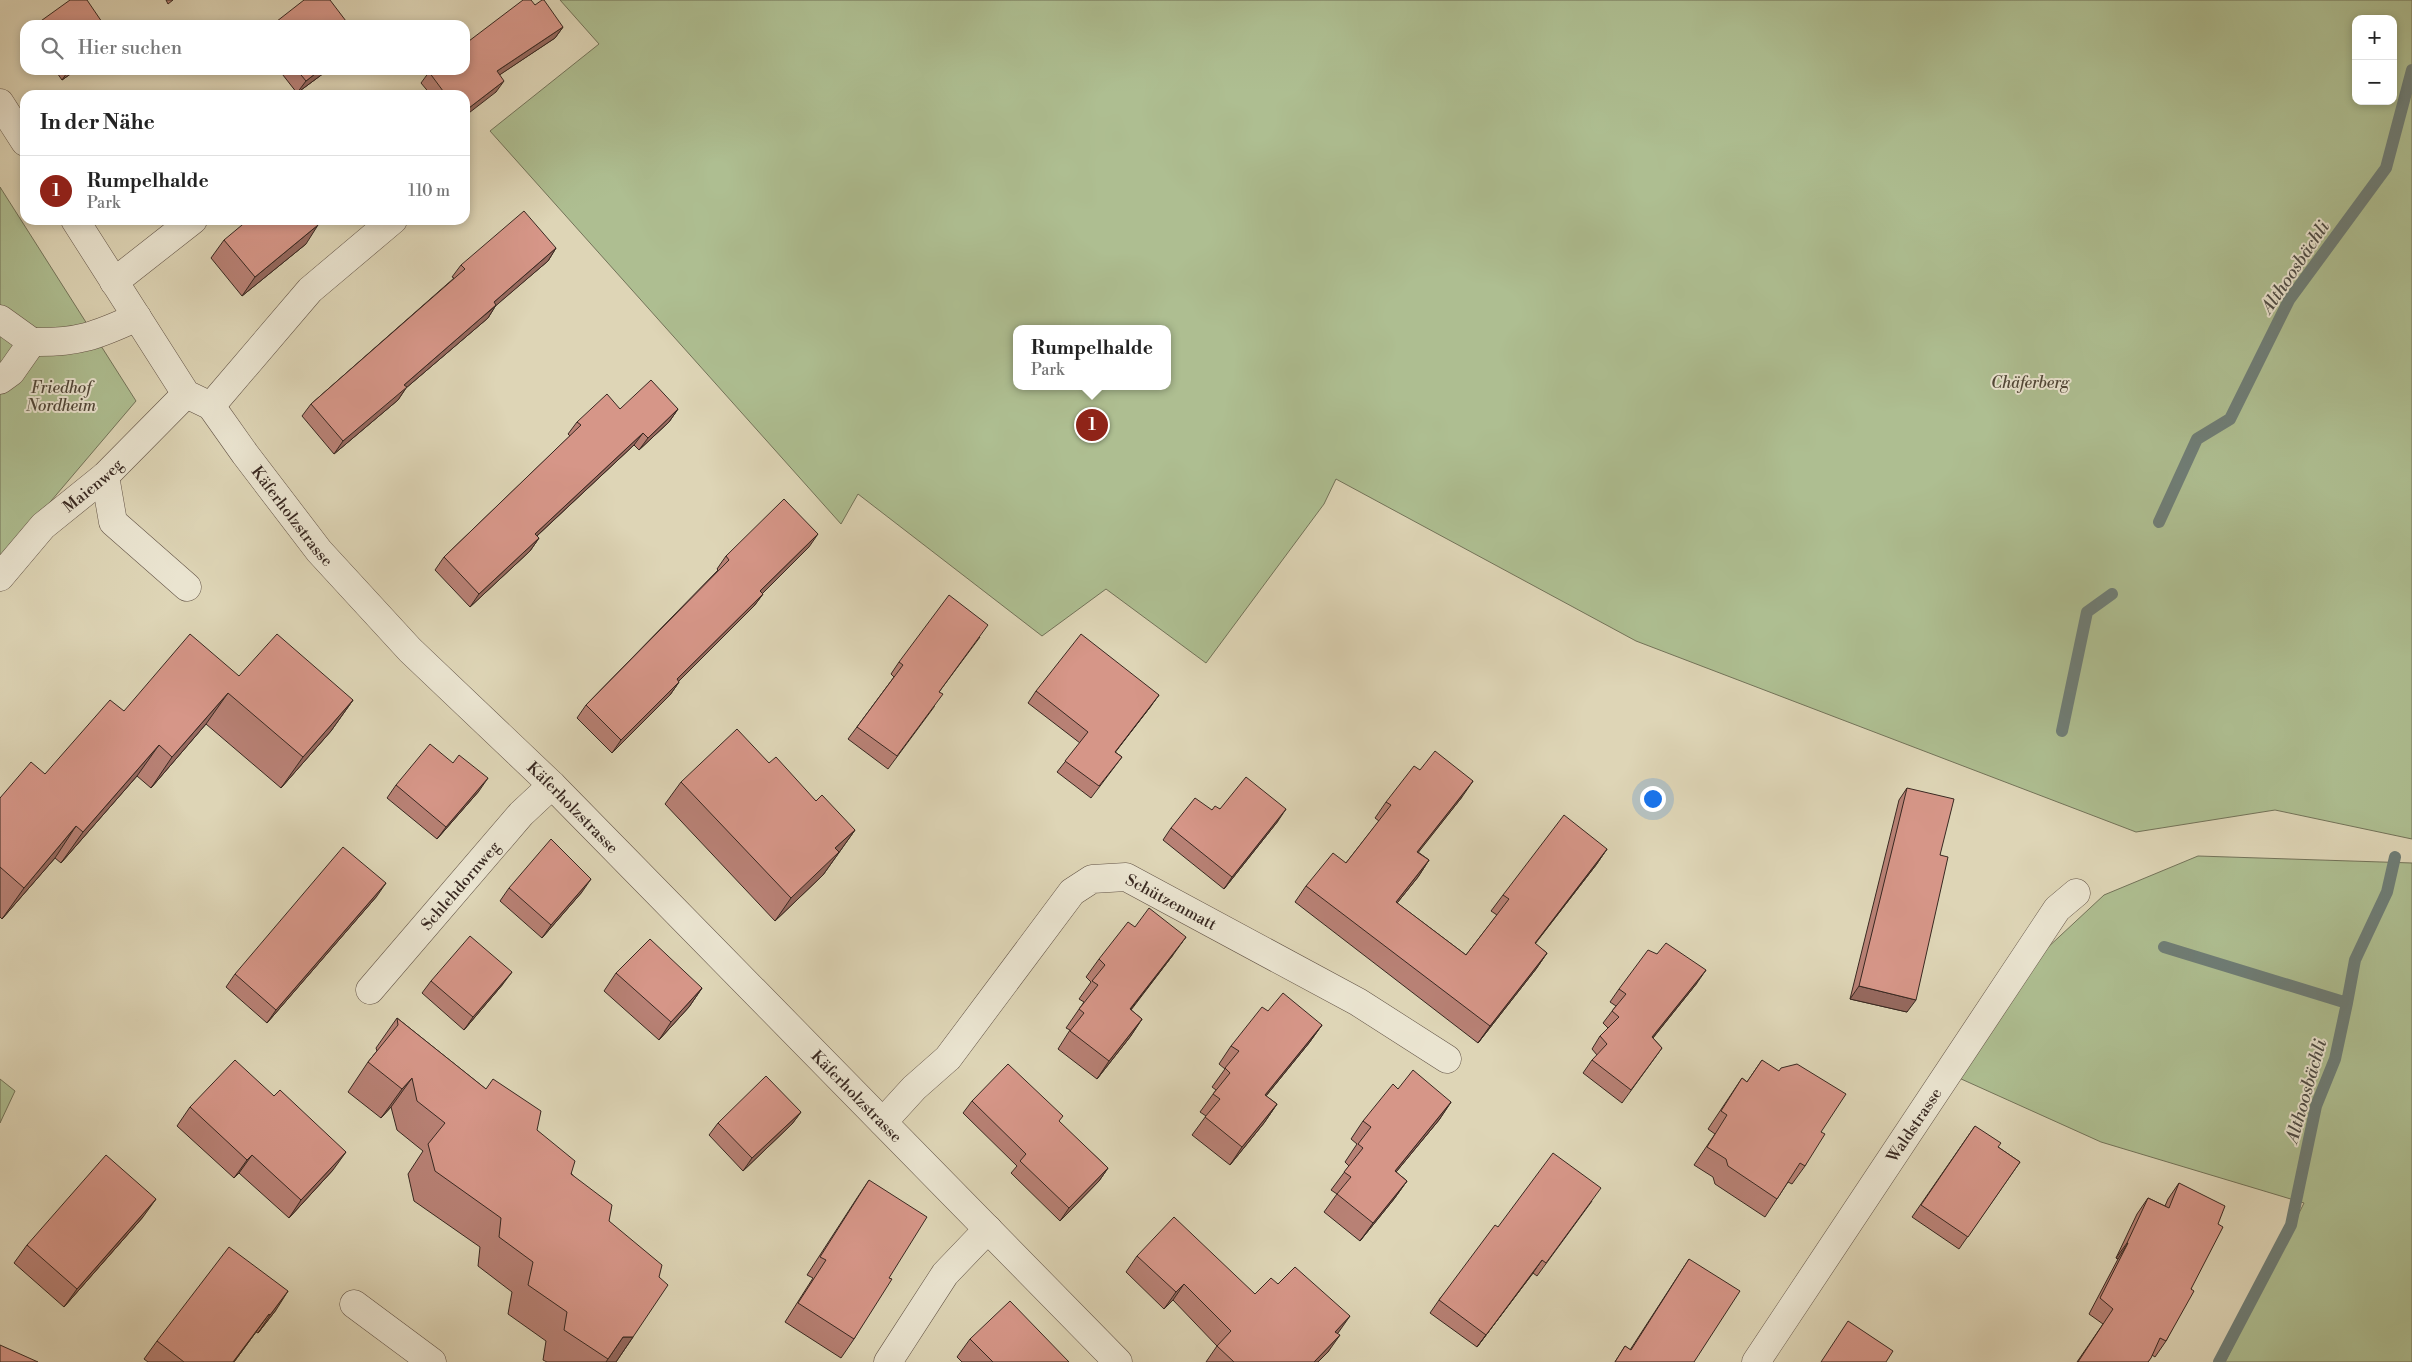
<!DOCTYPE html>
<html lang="de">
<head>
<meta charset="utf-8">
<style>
  body { margin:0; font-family:"Libre Bodoni",serif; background:#f6f6f6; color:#222 }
  .controls { position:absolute; right:15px; top:15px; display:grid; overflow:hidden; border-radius:10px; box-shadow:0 2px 8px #0003 }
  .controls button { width:45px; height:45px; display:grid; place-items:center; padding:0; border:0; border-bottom:1px solid #e0e0e0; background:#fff; color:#222; font:25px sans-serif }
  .you { position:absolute; left:1652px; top:798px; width:18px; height:18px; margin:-12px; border:4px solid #fff; border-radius:50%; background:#1a73e8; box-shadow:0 0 0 8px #1a73e833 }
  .badge { display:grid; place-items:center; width:32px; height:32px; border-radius:50%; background:#8f2418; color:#fff; font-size:16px; font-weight:700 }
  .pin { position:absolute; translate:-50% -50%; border:2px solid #fff; box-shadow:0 1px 5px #0006 }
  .popup { position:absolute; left:1013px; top:325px; width:158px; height:65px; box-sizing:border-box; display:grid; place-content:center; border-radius:10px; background:#fff; filter:drop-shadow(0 1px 4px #0005); font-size:16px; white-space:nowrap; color:#767676 }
  .popup b { font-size:19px; color:#222 }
  .popup::after { content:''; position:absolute; left:50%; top:100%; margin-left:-10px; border:10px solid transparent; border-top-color:#fff }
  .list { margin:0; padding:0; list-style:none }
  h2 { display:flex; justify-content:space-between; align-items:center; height:65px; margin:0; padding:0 20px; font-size:21px }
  h2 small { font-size:16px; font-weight:400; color:#767676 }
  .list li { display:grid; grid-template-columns:32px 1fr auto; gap:15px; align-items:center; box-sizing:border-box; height:70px; padding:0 20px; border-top:1px solid #e0e0e0 }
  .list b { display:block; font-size:19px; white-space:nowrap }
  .list p { margin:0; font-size:16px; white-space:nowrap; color:#767676 }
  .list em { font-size:16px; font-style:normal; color:#767676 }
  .icon { flex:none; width:28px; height:28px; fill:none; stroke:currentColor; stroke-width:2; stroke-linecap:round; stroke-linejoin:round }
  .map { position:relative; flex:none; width:2412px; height:1362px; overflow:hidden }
  .search { position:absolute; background:#fff; box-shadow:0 2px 8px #0003; left:20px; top:20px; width:450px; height:55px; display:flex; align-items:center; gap:12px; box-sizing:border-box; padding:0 18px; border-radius:15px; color:#767676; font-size:19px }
  .panel { position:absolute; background:#fff; box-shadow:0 2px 8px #0003; left:20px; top:90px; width:450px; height:135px; border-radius:15px }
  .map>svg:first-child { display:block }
  .green { fill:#aebe91; stroke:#737359; fill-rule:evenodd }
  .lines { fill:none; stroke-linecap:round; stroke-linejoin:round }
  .stream { stroke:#6f7e77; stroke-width:12 }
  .minor-casing { stroke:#625346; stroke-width:29 }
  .minor { stroke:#eae4d0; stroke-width:28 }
  .wall { fill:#b88175; stroke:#382821 }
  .shaded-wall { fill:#96695f; stroke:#382821 }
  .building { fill:#d69688; stroke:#382821 }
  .labels { text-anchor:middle; stroke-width:4; stroke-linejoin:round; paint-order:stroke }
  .park-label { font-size:16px; font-style:italic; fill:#504637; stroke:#eae4d0 }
  .street-label { font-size:16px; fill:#382821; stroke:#eae4d0 }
  .water-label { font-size:18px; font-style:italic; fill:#4f4c45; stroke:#eae4d0 }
</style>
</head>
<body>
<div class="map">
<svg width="2412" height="1362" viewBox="0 0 2412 1362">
  <rect width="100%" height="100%" fill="#ded5b6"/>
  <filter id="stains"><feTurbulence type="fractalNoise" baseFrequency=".004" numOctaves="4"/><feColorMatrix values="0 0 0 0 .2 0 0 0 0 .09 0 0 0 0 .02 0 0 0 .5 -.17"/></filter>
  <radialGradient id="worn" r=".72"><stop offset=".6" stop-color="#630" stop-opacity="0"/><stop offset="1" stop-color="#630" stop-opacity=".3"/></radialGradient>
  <path class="green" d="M 560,0 L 2412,0 L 2412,839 L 2275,810 L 2136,832 L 1636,641 L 1336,479 L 1324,504 L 1206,663 L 1106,589 L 1042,636 L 858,494 L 841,524 L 490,131 L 599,44 ZM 2356,19 L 2393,19 L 2393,101 L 2356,101 ZM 1017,329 L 1167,329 L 1167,386 L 1017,386 Z
    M 0,187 L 136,401 L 0,561 Z
    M 2198,856 L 2412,863 L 2412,1362 L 2225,1362 L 2304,1203 L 2101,1142 L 1959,1078 L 2045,950 L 2104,895 Z
    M 0,1079 L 15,1091 L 0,1123 Z"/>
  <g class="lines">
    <path class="stream" d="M 2159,522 L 2197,439 L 2230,419 L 2289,300 L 2386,168 L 2412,70
      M 2062,731 L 2087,612 L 2112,594
      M 2164,947 L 2347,1003 L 2335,1059 L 2316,1106 L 2291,1225 L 2219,1362
      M 2347,1003 L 2355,960 L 2387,892 L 2395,857"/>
    <defs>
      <g id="minor">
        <path d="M 0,103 L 25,142"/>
        <path id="s1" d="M 75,220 L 186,394 L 211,406 L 245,454 L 319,551 L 410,650 L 552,785 L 1118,1362"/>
        <path d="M 114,282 L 193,220"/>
        <path d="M 0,319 L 32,342 L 11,372 L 0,380"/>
        <path d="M 32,342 C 77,343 96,336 137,317"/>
        <path d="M 211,406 L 310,290 L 393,220"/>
        <path d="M 105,476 L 113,522 L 187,587"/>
        <path id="s2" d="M 0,577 L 43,526 L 105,476 L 186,394"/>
        <path id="s3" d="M 370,990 L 521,814 L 552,785"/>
        <path id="s4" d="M 883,1122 L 914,1088 L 948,1058 L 1072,892 L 1092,879 L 1126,877 L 1358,1002 L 1447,1059"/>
        <path d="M 354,1304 L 432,1362"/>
        <path d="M 888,1362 L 945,1274 L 988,1229"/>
        <path id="s5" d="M 1756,1362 L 2057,909 L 2076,893"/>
      </g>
    </defs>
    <use href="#minor" class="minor-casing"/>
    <use href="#minor" class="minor"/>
  </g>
  <path class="wall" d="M 166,0 L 173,0 L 168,4 Z
    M 535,5 L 563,27 L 555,38 L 499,75 L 496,92 L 465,95 L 431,95 L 421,83 L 429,72 Z
    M 55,70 L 76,70 L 62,80 Z
    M 279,70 L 328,70 L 297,93 Z
    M 224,240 L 306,244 L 242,296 L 211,258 Z
    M 556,248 L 548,261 L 496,305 L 488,318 L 406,388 L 398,400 L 334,454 L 302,416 L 311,404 L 454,278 L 452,277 L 461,265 Z
    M 620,409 L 678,409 L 669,422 L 639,450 L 634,445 L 537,536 L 539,538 L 530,551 L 470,607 L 435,570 L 444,557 L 570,436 L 568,434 L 577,422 Z
    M 809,547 L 762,593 L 763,594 L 754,606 L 678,681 L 679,682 L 670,695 L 612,753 L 577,718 L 586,705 L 718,570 L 717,569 L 726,556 Z
    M 980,637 L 939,692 L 934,707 L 888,769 L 848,739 L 894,677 L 891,674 L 899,662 Z
    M 239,676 L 353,700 L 331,731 L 281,788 L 206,724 L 151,788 L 137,776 L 61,863 L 55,858 L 2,919 L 0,917 L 0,798 L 45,774 L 124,711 Z
    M 1036,691 L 1151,706 L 1115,752 L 1122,757 L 1091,798 L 1057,772 L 1080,743 L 1028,703 Z
    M 769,763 L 816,801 L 855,830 L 823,875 L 775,921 L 665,804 L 681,782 Z
    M 396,785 L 479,791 L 437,839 L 387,798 Z
    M 1907,788 L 1940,855 L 1907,1012 L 1850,999 L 1899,800 Z
    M 1462,797 L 1418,852 L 1429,860 L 1418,877 L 1397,903 L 1466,955 L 1497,915 L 1491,911 L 1503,895 L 1607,849 L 1596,865 L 1535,944 L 1547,953 L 1536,969 L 1478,1043 L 1295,902 L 1306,886 L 1346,863 L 1379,821 L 1375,818 L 1386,802 Z
    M 1220,809 L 1278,821 L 1224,889 L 1163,840 L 1171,828 L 1212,810 Z
    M 509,888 L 582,892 L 542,938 L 500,901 Z
    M 377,896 L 267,1023 L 226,987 L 235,974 Z
    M 1173,955 L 1131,1010 L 1142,1019 L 1130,1037 L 1097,1079 L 1058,1049 L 1070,1030 L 1066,1028 L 1084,1002 L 1079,999 L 1091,982 L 1086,977 L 1099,959 Z
    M 616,973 L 702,988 L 689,1007 L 659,1040 L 604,991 Z
    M 431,981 L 503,984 L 464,1030 L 422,993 Z
    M 1697,983 L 1653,1038 L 1662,1048 L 1622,1103 L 1583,1073 L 1592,1060 L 1597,1055 L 1592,1049 L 1600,1036 L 1608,1028 L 1603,1023 L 1616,1006 L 1610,1002 L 1619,989 Z
    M 1268,1011 L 1322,1025 L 1309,1043 L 1266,1096 L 1277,1104 L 1264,1123 L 1230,1165 L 1192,1135 L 1206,1116 L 1200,1112 L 1216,1090 L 1212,1087 L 1225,1069 L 1219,1064 L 1231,1046 Z
    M 397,1018 L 537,1130 L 609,1221 L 633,1337 L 616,1362 L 547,1362 L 543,1360 L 546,1341 L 508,1314 L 512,1292 L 478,1266 L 480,1247 L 414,1201 L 408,1174 L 423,1151 L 397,1130 L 391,1107 L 381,1118 L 348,1092 L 368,1062 L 377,1051 L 376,1048 Z
    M 1762,1060 L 1821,1132 L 1805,1166 L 1792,1184 L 1788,1182 L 1765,1217 L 1715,1184 L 1713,1177 L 1694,1165 L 1715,1134 L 1708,1129 L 1742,1078 L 1747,1082 Z
    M 1398,1089 L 1451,1102 L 1439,1120 L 1396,1172 L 1407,1181 L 1394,1199 L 1360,1241 L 1324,1212 L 1337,1194 L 1331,1190 L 1349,1166 L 1345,1162 L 1357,1144 L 1351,1139 L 1363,1121 Z
    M 972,1101 L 1059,1122 L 1108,1168 L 1099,1181 L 1060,1221 L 1011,1173 L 1017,1166 L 963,1113 Z
    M 190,1107 L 333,1170 L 289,1218 L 239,1173 L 234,1178 L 177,1126 Z
    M 801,1112 L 792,1124 L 743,1171 L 709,1135 L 718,1123 Z
    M 1975,1126 L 1998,1147 L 2020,1162 L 1959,1249 L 1912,1217 Z
    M 869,1180 L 889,1278 L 854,1339 L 841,1358 L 785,1322 L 813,1278 L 807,1275 L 857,1198 Z
    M 2179,1183 L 2191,1289 L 2166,1341 L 2155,1357 L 2152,1355 L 2148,1362 L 2077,1362 L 2103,1324 L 2089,1314 L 2118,1259 L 2116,1258 L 2137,1214 L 2148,1198 L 2165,1206 L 2168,1199 Z
    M 1592,1201 L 1537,1276 L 1533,1273 L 1477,1347 L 1430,1313 L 1439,1300 L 1498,1227 Z
    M 143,1217 L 64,1307 L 14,1263 L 27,1245 Z
    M 1137,1256 L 1255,1294 L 1278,1284 L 1337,1333 L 1328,1352 L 1318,1362 L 1206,1362 L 1217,1346 L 1173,1300 L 1164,1309 L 1126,1272 Z
    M 1689,1259 L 1694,1362 L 1615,1362 L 1625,1346 L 1630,1350 Z
    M 276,1310 L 258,1333 L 256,1332 L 234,1362 L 148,1362 L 144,1359 L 157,1341 Z
    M 970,1339 L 1069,1362 L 962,1362 L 957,1357 Z"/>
  <path class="shaded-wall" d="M 563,27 L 555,38 L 489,82 L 497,71 Z
    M 69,70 L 76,70 L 62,80 Z
    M 320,70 L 328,70 L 297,93 L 306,81 Z
    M 504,81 L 496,92 L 465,116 L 465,111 Z
    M 318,225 L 306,244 L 242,296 L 255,277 Z
    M 556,248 L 548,261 L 485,315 L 494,302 Z
    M 496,305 L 488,318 L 406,388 L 398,400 L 334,454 L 343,441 L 404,385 Z
    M 678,409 L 669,422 L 639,450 L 648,438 Z
    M 643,433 L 634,445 L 526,546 L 535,534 Z
    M 818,534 L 809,547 L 752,604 L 760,591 Z
    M 539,538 L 530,551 L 470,607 L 479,594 Z
    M 763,594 L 754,606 L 668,692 L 677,679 Z
    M 679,682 L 670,695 L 612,753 L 621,740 Z
    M 228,693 L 206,724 L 151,788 L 172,757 Z
    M 1159,695 L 1151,706 L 1107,763 L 1115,752 Z
    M 353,700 L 331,731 L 281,788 L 303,757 Z
    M 159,745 L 137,776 L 61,863 L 83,832 Z
    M 488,778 L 479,791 L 437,839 L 446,827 Z
    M 1473,781 L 1462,797 L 1406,868 L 1417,852 Z
    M 1286,809 L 1278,821 L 1224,889 L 1232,877 Z
    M 76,826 L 55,858 L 2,919 L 24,888 Z
    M 855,830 L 823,875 L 775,921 L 791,898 L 835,848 Z
    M 1607,849 L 1596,865 L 1523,959 L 1535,943 Z
    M 1429,860 L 1418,877 L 1385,918 L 1396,902 Z
    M 591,879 L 582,892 L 542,938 L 551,925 Z
    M 386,883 L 377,896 L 267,1023 L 276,1010 Z
    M 1186,937 L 1173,955 L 1117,1027 L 1130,1009 Z
    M 1547,953 L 1536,969 L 1478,1043 L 1490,1026 Z
    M 1706,970 L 1697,983 L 1643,1050 L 1652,1037 Z
    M 512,972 L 503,984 L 464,1030 L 473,1017 Z
    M 1859,986 L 1916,1000 L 1907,1012 L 1850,999 Z
    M 702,988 L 689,1007 L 659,1040 L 671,1022 Z
    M 1142,1019 L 1130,1037 L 1097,1079 L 1109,1061 Z
    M 1322,1025 L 1309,1043 L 1252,1113 L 1265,1095 Z
    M 412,1078 L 391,1107 L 381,1118 L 402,1089 Z
    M 1451,1102 L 1439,1120 L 1382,1189 L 1395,1171 Z
    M 1277,1104 L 1264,1123 L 1230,1165 L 1242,1147 Z
    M 801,1112 L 792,1124 L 743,1171 L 752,1158 Z
    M 346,1152 L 333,1170 L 289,1218 L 301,1200 Z
    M 252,1155 L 239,1173 L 234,1178 L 247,1160 Z
    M 1108,1168 L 1099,1181 L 1060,1221 L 1069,1208 Z
    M 1407,1181 L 1394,1199 L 1360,1241 L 1373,1223 Z
    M 156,1199 L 143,1217 L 64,1307 L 77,1289 Z
    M 2127,1243 L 2128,1243 L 2118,1259 L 2116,1258 Z
    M 1542,1260 L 1533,1273 L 1477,1347 L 1486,1335 Z
    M 1184,1284 L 1173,1300 L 1164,1309 L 1176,1292 Z
    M 288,1291 L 276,1310 L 258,1333 L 270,1315 Z
    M 269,1314 L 256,1332 L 234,1362 L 233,1362 Z
    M 1350,1316 L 1338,1333 L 1323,1348 L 1335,1332 Z
    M 1340,1335 L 1328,1352 L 1318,1362 L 1314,1362 Z
    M 623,1337 L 633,1337 L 616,1362 L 606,1362 Z"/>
  <path class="building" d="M 70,0 L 87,0 L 104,25 L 40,25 L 38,23 Z
    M 304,0 L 330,0 L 349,25 L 272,25 Z
    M 523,0 L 531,0 L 535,5 L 542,0 L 544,0 L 563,27 L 497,71 L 504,81 L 465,111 L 465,95 L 446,95 L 429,72 L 432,70 L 465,70 L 465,44 Z
    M 297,70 L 320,70 L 306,81 Z
    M 524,211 L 556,248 L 494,302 L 496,305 L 404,385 L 407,387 L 343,441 L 311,404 L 465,269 L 461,265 Z
    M 248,220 L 314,220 L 318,225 L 255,277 L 224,240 Z
    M 651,380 L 678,409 L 648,438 L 643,433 L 535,534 L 539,538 L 479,594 L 444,557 L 581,425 L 577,422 L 607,394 L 620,409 Z
    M 784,499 L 818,534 L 760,591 L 763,594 L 677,679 L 679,682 L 621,740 L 586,705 L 729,560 L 726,556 Z
    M 949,595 L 988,625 L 939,692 L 943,694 L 897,756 L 857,727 L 903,665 L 899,662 Z
    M 190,634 L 239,676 L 277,634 L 353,700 L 303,757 L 228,693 L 172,757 L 159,745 L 83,832 L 76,826 L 24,888 L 0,867 L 0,798 L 31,762 L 45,774 L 110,700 L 124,711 Z
    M 1081,634 L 1159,695 L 1115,752 L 1122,757 L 1099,786 L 1065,761 L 1088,732 L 1036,691 Z
    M 737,729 L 769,763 L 776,757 L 816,801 L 822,795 L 855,830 L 835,848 L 839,852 L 791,898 L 681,782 Z
    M 430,744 L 453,763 L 459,755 L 488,778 L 446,827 L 396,785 Z
    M 1435,751 L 1473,781 L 1417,852 L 1429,860 L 1396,902 L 1466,955 L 1509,899 L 1503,895 L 1564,815 L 1607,849 L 1535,943 L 1547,953 L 1490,1026 L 1306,886 L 1333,853 L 1346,863 L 1391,805 L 1386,802 L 1414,766 L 1420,770 Z
    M 1246,777 L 1286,809 L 1232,877 L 1171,828 L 1195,798 L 1212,810 L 1215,806 L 1220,809 Z
    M 1907,788 L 1954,799 L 1940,855 L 1948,857 L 1916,1000 L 1859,986 Z
    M 551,839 L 591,879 L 551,925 L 509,888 Z
    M 343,847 L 386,883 L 276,1010 L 235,974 Z
    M 1149,908 L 1186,937 L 1130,1009 L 1142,1019 L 1109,1061 L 1070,1031 L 1084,1013 L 1079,1009 L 1098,985 L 1092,981 L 1105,965 L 1099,959 L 1128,922 L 1135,927 Z
    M 470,936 L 512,972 L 473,1017 L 431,981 Z
    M 650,939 L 702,988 L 671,1022 L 616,973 Z
    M 1666,943 L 1706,970 L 1652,1037 L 1662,1048 L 1631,1090 L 1592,1060 L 1607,1044 L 1600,1036 L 1619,1017 L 1612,1011 L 1626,994 L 1619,989 L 1648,950 L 1657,954 Z
    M 1283,993 L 1322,1025 L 1265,1095 L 1277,1104 L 1242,1147 L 1205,1117 L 1220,1099 L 1213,1094 L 1230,1073 L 1225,1068 L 1239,1051 L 1231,1046 L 1262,1007 L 1268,1011 Z
    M 397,1018 L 486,1089 L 493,1079 L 541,1111 L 537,1130 L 575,1161 L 571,1174 L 612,1205 L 609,1221 L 662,1265 L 659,1277 L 668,1285 L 633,1337 L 623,1337 L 608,1359 L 564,1330 L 567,1312 L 528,1285 L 533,1262 L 499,1237 L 501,1218 L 435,1171 L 428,1144 L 445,1123 L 417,1101 L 412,1078 L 402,1089 L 368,1062 L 398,1025 Z
    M 235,1060 L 274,1096 L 280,1090 L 346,1152 L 301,1200 L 252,1155 L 247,1160 L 190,1107 Z
    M 1762,1060 L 1779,1071 L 1781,1068 L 1797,1064 L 1846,1094 L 1821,1132 L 1825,1134 L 1805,1166 L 1800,1163 L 1777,1199 L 1728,1166 L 1726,1159 L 1707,1147 L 1727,1115 L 1721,1111 L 1742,1078 L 1747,1082 Z
    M 1008,1064 L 1063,1116 L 1059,1121 L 1108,1168 L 1069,1208 L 1020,1161 L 1026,1154 L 972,1101 Z
    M 1413,1070 L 1451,1102 L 1395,1171 L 1407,1181 L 1373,1223 L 1337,1194 L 1351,1177 L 1344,1172 L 1363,1148 L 1358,1144 L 1371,1127 L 1363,1121 L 1393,1084 L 1398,1089 Z
    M 766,1076 L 801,1112 L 752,1158 L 718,1123 Z
    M 1975,1126 L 2001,1143 L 1998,1147 L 2020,1162 L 1968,1237 L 1921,1205 Z
    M 1553,1153 L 1601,1188 L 1546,1263 L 1542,1260 L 1486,1335 L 1439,1300 L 1495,1225 L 1498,1227 Z
    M 106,1155 L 156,1199 L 77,1289 L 27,1245 Z
    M 869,1180 L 927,1217 L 889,1278 L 892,1279 L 854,1339 L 798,1303 L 826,1260 L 820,1257 Z
    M 2179,1183 L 2225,1206 L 2218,1224 L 2223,1227 L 2191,1289 L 2194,1291 L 2166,1341 L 2160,1338 L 2151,1358 L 2148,1362 L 2078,1362 L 2113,1309 L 2100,1298 L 2128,1243 L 2127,1243 L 2148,1198 L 2169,1208 Z
    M 1174,1217 L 1255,1294 L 1271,1278 L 1278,1284 L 1295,1267 L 1350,1316 L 1335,1332 L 1340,1335 L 1314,1362 L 1234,1362 L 1217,1346 L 1231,1331 L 1184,1284 L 1176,1292 L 1137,1256 Z
    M 229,1247 L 288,1291 L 270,1315 L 269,1314 L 233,1362 L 184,1362 L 157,1341 Z
    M 1689,1259 L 1740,1291 L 1694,1362 L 1615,1362 L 1625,1346 L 1631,1350 Z
    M 1010,1301 L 1069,1362 L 993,1362 L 970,1339 Z
    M 1848,1321 L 1893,1351 L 1886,1362 L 1821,1362 Z
    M 0,1345 L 38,1362 L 0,1362 Z"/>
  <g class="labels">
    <g class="park-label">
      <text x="2030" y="388">Chäferberg</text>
      <text x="61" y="393">Friedhof<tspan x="61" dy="18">Nordheim</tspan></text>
    </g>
    <g class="street-label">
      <text dy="6" stroke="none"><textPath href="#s2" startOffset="131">Maienweg</textPath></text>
      <text dy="6" stroke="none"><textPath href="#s1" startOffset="371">Käferholzstrasse</textPath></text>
      <text dy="6" stroke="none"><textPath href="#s1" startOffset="776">Käferholzstrasse</textPath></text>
      <text dy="6" stroke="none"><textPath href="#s3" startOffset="138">Schlehdornweg</textPath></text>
      <text dy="6" stroke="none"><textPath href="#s4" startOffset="408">Schützenmatt</textPath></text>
      <text dy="6" stroke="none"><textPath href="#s1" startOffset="1181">Käferholzstrasse</textPath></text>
      <text dy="6" stroke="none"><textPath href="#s5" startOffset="285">Waldstrasse</textPath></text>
    </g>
    <g class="water-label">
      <text transform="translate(2295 267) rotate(-56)" y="6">Althoosbächli</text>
      <text transform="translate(2306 1091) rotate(-74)" y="6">Althoosbächli</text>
    </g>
  </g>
  <rect width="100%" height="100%" filter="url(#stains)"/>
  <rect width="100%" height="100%" fill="url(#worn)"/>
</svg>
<div class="controls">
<button>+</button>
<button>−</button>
</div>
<div class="you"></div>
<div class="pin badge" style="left:1092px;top:425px">1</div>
<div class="popup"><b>Rumpelhalde</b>Park</div>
<div class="search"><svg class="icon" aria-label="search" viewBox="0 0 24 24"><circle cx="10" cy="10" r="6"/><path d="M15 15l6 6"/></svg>Hier suchen</div>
<section class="panel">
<h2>In der Nähe<small></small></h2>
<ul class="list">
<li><span class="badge">1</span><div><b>Rumpelhalde</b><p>Park</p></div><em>110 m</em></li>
</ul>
</section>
</div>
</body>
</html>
